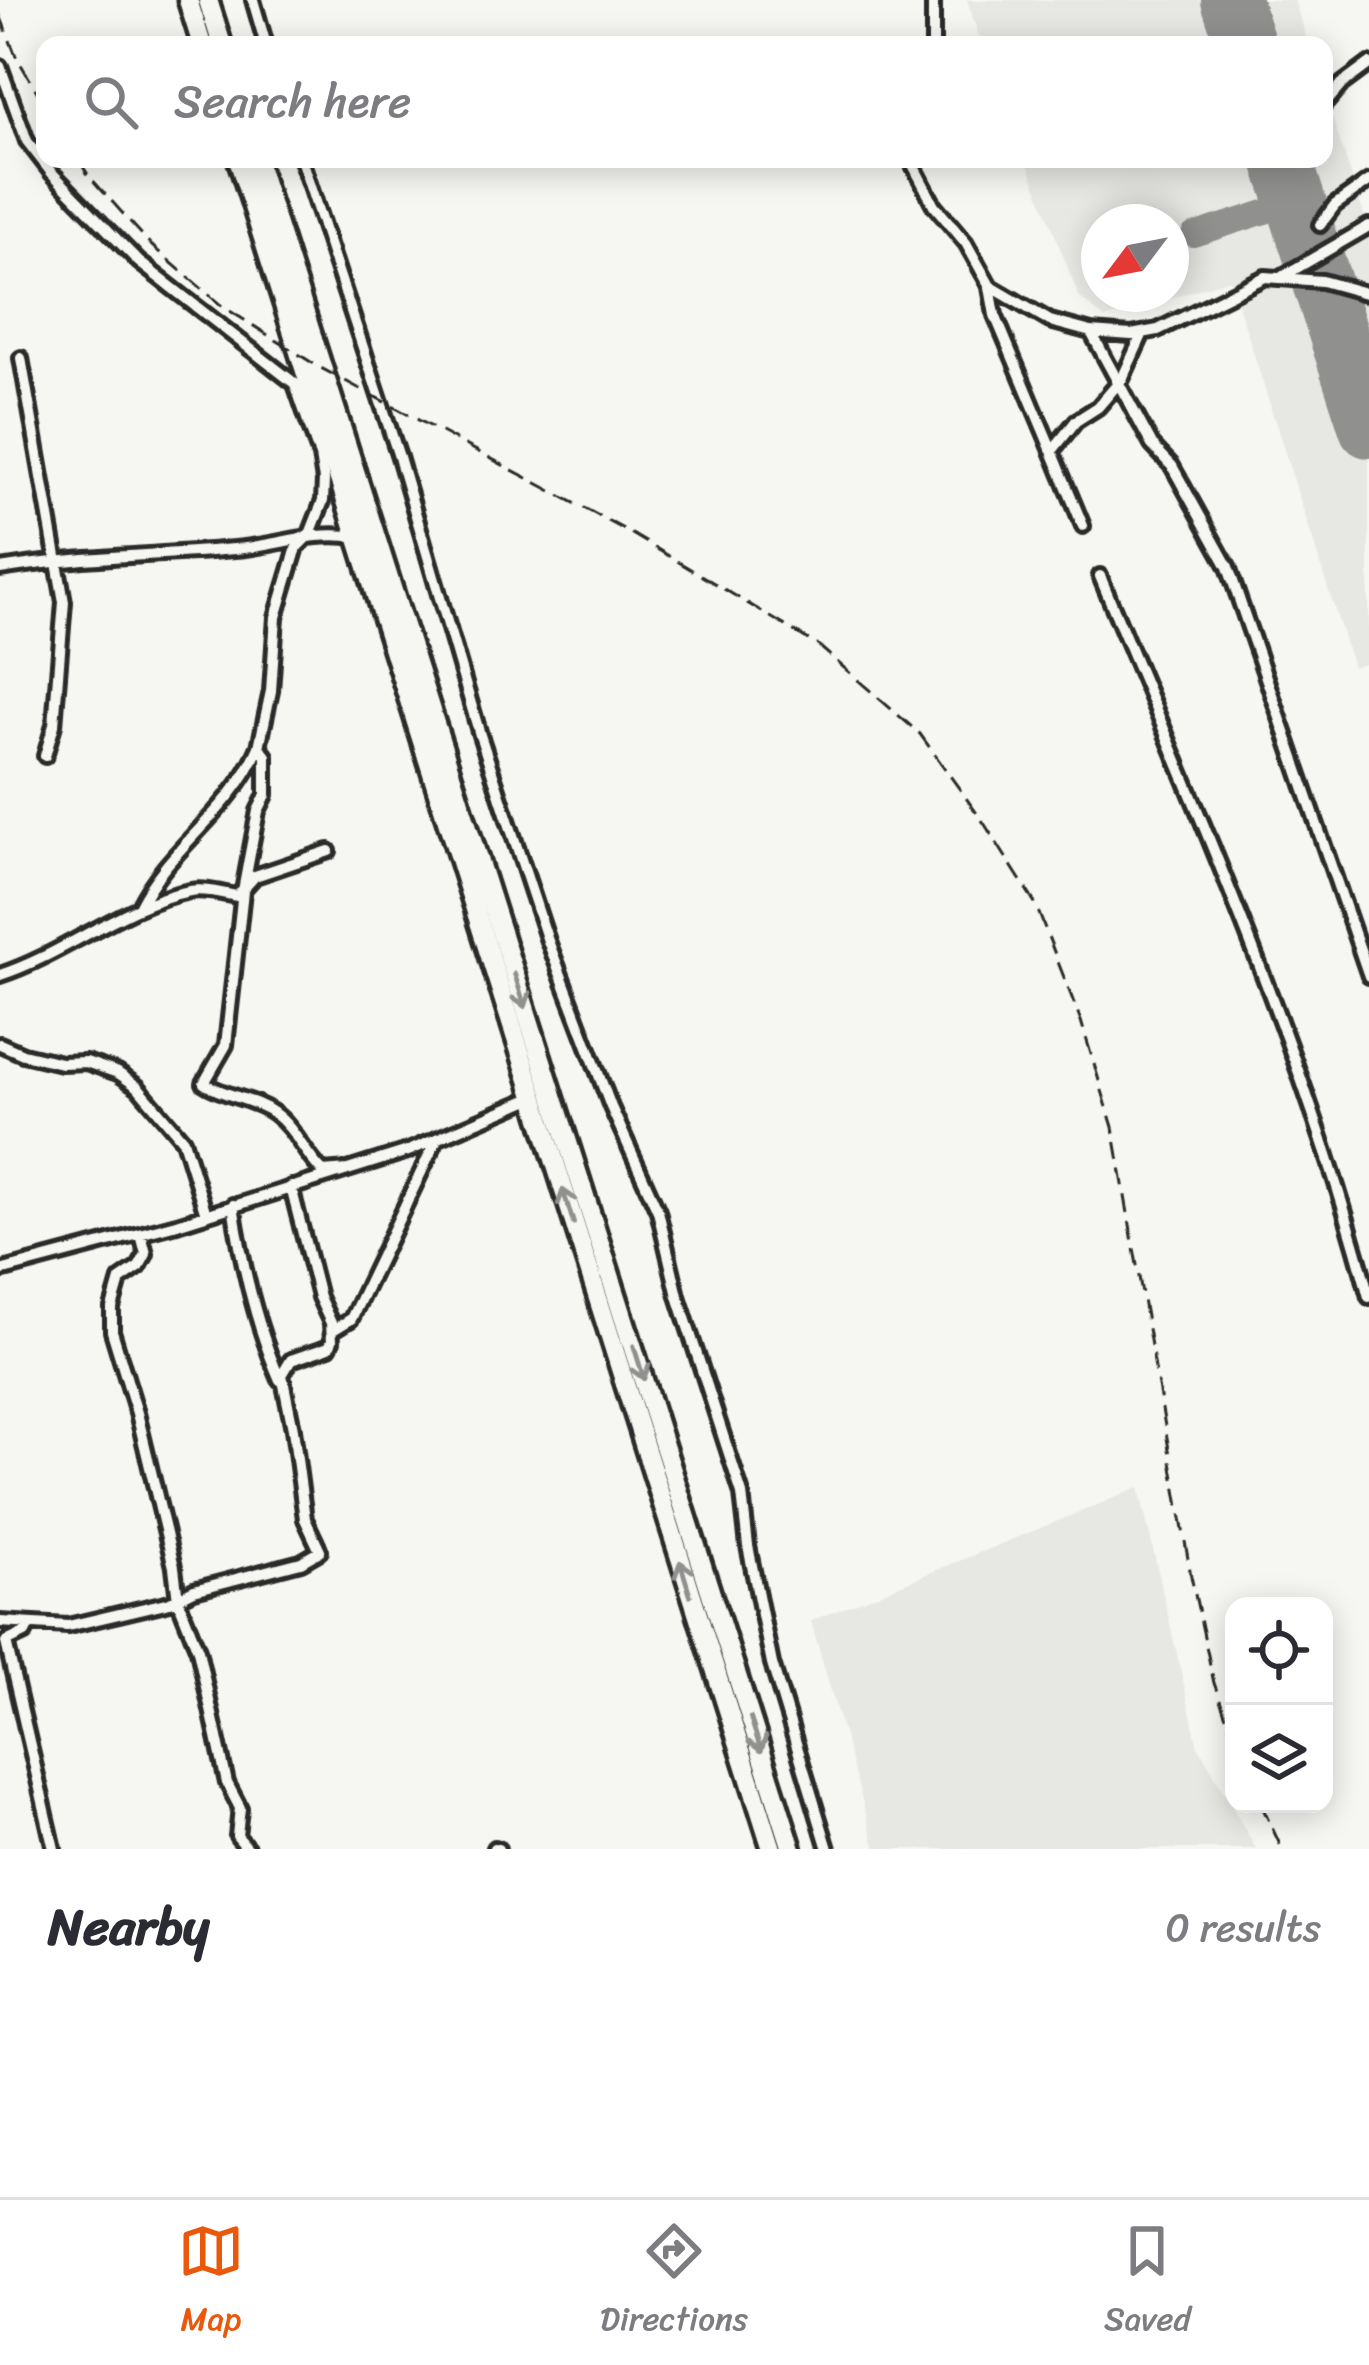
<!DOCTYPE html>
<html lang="en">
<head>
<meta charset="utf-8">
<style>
  body { margin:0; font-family:Sriracha,sans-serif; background:#f7f7f7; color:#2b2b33 }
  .controls { position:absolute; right:36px; bottom:36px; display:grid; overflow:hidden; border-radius:24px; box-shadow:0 6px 30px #0003 }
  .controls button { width:108px; height:108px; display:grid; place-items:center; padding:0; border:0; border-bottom:3px solid #e1e1e2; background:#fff; color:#2b2b33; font:60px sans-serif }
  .compass { position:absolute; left:1081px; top:204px; width:108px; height:108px; border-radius:50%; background:#fff; box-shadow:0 6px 30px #0003; rotate:238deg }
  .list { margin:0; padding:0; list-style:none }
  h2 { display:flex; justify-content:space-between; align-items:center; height:156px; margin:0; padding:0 48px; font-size:51px }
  h2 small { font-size:39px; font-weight:400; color:#7c7c81 }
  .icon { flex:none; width:66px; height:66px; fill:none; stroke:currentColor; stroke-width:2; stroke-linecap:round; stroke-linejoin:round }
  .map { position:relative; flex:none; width:1369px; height:1849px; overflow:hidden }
  .search { position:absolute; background:#fff; box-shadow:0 6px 30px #0003; left:36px; right:36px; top:36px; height:132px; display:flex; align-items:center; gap:30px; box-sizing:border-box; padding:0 42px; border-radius:24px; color:#7c7c81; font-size:45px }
  .sheet { height:348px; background:#fff }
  nav { display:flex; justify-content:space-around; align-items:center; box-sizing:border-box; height:168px; border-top:3px solid #e1e1e2; background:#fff; font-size:33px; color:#7c7c81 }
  nav a { display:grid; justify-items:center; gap:6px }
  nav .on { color:#ea580c }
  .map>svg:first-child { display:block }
  .built { fill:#e7e7e3; fill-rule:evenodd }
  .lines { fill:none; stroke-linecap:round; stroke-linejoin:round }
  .taxiway { stroke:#90908e; stroke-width:24 }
  .runway { stroke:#90908e; stroke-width:60 }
  .street-casing { stroke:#2b2b2b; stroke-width:20 }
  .highway-casing { stroke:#2b2b2b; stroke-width:27 }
  .street { stroke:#f6f6f2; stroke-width:10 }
  .highway { stroke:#f6f6f2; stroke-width:18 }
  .rail { stroke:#2b2b2b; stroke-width:3; stroke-dasharray:18 9; stroke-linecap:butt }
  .oneway { stroke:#90908e }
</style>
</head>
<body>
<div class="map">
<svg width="1369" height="1849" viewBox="0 0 1369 1849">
  <rect width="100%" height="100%" fill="#f6f6f2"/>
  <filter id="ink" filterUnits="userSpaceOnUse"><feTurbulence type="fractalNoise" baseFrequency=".00833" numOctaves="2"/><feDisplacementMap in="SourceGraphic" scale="24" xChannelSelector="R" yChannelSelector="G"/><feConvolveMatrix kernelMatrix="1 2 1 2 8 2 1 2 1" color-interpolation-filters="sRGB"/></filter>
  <g filter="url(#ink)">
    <path class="built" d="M 967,0 L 1294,0 L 1309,45 L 982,45 Z
      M 1324,92 L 1369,230 L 1369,663 L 1353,667 L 1230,279 L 1105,319 L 1079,297 L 1026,159 L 1324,159 ZM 1099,222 L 1171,222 L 1171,294 L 1099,294 Z
      M 1139,1488 L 1198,1746 L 1256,1849 L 876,1849 L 811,1621 Z"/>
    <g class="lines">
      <path class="taxiway" d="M 1193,235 L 1296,202"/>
      <path class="runway" d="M 1231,0 L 1246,45
        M 1282,159 L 1369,428"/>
      <defs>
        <path id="street" d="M 253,0 L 266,45
          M 933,0 L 933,45
          M 0,66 L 27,141 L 51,172 L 139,262 L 298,386
          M 1324,105 L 1342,84 L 1369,64
          M 301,159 L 399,457 L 480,735 L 548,941 L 611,1107 L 658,1211 L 678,1296 L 742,1494 L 748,1546 L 772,1664 L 828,1849
          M 910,159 L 934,205 L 966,243 L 990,286 L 1050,321 L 1091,332 L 1131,335 L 1158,330 L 1265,277 L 1322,281 L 1369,294
          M 1320,225 L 1335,205 L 1369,181
          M 1283,276 L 1369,226
          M 990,287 L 995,315 L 1052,451
          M 1091,332 L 1152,445 L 1172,466 L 1228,567 L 1369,976
          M 21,358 L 64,602 L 54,725 L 45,756
          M 295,384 L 320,456 L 324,480 L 323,501 L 310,534 L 297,547 L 276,617 L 271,691 L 259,747 L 266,756 L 266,795 L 258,811 L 243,891 L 226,1045 L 204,1083 C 225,1097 253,1098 274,1113 C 295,1128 304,1154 323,1172 L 348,1170
          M 1083,526 L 1052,451 L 1076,421 L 1098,407 L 1122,379 L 1143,333
          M 0,569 C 79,556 156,556 235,549 C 279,546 311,530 356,537
          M 1100,576 C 1198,812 1303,1049 1369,1297
          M 139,907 C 169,846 231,813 259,747
          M 0,975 C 65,954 125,903 190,891 C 205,888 223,894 237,896 L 255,876 L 329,851
          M 0,1044 L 23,1054 L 61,1063 L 86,1062 L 118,1073 L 138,1087 L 183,1140 L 206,1214
          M 233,1205 C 242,1265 256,1325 280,1380
          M 141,1234 L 146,1254 L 139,1267 L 120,1280 L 112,1308 L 112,1331 L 137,1413 L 174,1567 L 178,1600 L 198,1650 L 227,1783 L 240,1808 L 237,1836 L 248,1849
          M 0,1271 L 177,1224 L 411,1150 L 534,1097
          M 333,1330 L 351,1319 L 437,1139
          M 0,1622 L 68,1626 L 170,1602 L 194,1590 L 301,1562 L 320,1551 L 305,1519 L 293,1429 L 282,1375 L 291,1360 L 329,1347 L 332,1341 L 331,1323 L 319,1297 L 291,1187
          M 29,1625 L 25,1633 L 6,1642 L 54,1849
          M 494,1848 L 498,1849"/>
        <path id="highway" d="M 188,0 L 202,45
          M 208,0 L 222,45
          M 238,159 L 772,1849
          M 256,159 L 792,1849"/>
      </defs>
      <use href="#street" class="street-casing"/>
      <use href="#highway" class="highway-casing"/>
      <use href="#street" class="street"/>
      <use href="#highway" class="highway"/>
      <path class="rail" d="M 0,15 L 16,56 L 45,105
        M 78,159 L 89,176 L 152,246 L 222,306 L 319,367 L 627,531 L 819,646 L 920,734 L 984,823 L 1035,903 L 1081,1021 L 1113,1127 L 1191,1576 L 1214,1683 L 1234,1739
        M 1261,1804 L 1282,1849"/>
    </g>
    <defs><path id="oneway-shaft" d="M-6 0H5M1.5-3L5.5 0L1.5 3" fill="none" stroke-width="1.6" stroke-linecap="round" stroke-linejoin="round" transform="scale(3)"/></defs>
    <g class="oneway">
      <use href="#oneway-shaft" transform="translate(520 991) rotate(72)"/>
      <use href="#oneway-shaft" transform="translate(568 1206) rotate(-108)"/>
      <use href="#oneway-shaft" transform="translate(639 1363) rotate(73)"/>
      <use href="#oneway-shaft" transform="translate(685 1578) rotate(-107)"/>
      <use href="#oneway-shaft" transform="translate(756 1735) rotate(72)"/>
    </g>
  </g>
</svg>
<div class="controls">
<button><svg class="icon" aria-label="locate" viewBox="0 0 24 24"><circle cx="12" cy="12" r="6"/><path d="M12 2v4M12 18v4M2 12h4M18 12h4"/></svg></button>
<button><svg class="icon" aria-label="layers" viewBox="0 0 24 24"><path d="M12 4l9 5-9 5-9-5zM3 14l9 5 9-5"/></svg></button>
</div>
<svg class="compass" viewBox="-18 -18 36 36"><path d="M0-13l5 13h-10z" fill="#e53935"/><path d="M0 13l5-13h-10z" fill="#7c7c81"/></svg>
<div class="search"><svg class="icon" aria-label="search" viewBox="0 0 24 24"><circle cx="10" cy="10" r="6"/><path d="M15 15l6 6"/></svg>Search here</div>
</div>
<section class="sheet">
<h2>Nearby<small>0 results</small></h2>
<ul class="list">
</ul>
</section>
<nav>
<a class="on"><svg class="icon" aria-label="map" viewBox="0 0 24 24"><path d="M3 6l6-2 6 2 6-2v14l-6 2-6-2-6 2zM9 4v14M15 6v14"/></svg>Map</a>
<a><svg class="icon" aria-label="directions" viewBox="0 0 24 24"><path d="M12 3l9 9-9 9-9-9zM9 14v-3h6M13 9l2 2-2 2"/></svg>Directions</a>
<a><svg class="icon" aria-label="saved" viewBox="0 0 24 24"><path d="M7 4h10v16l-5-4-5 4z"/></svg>Saved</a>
</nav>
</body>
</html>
